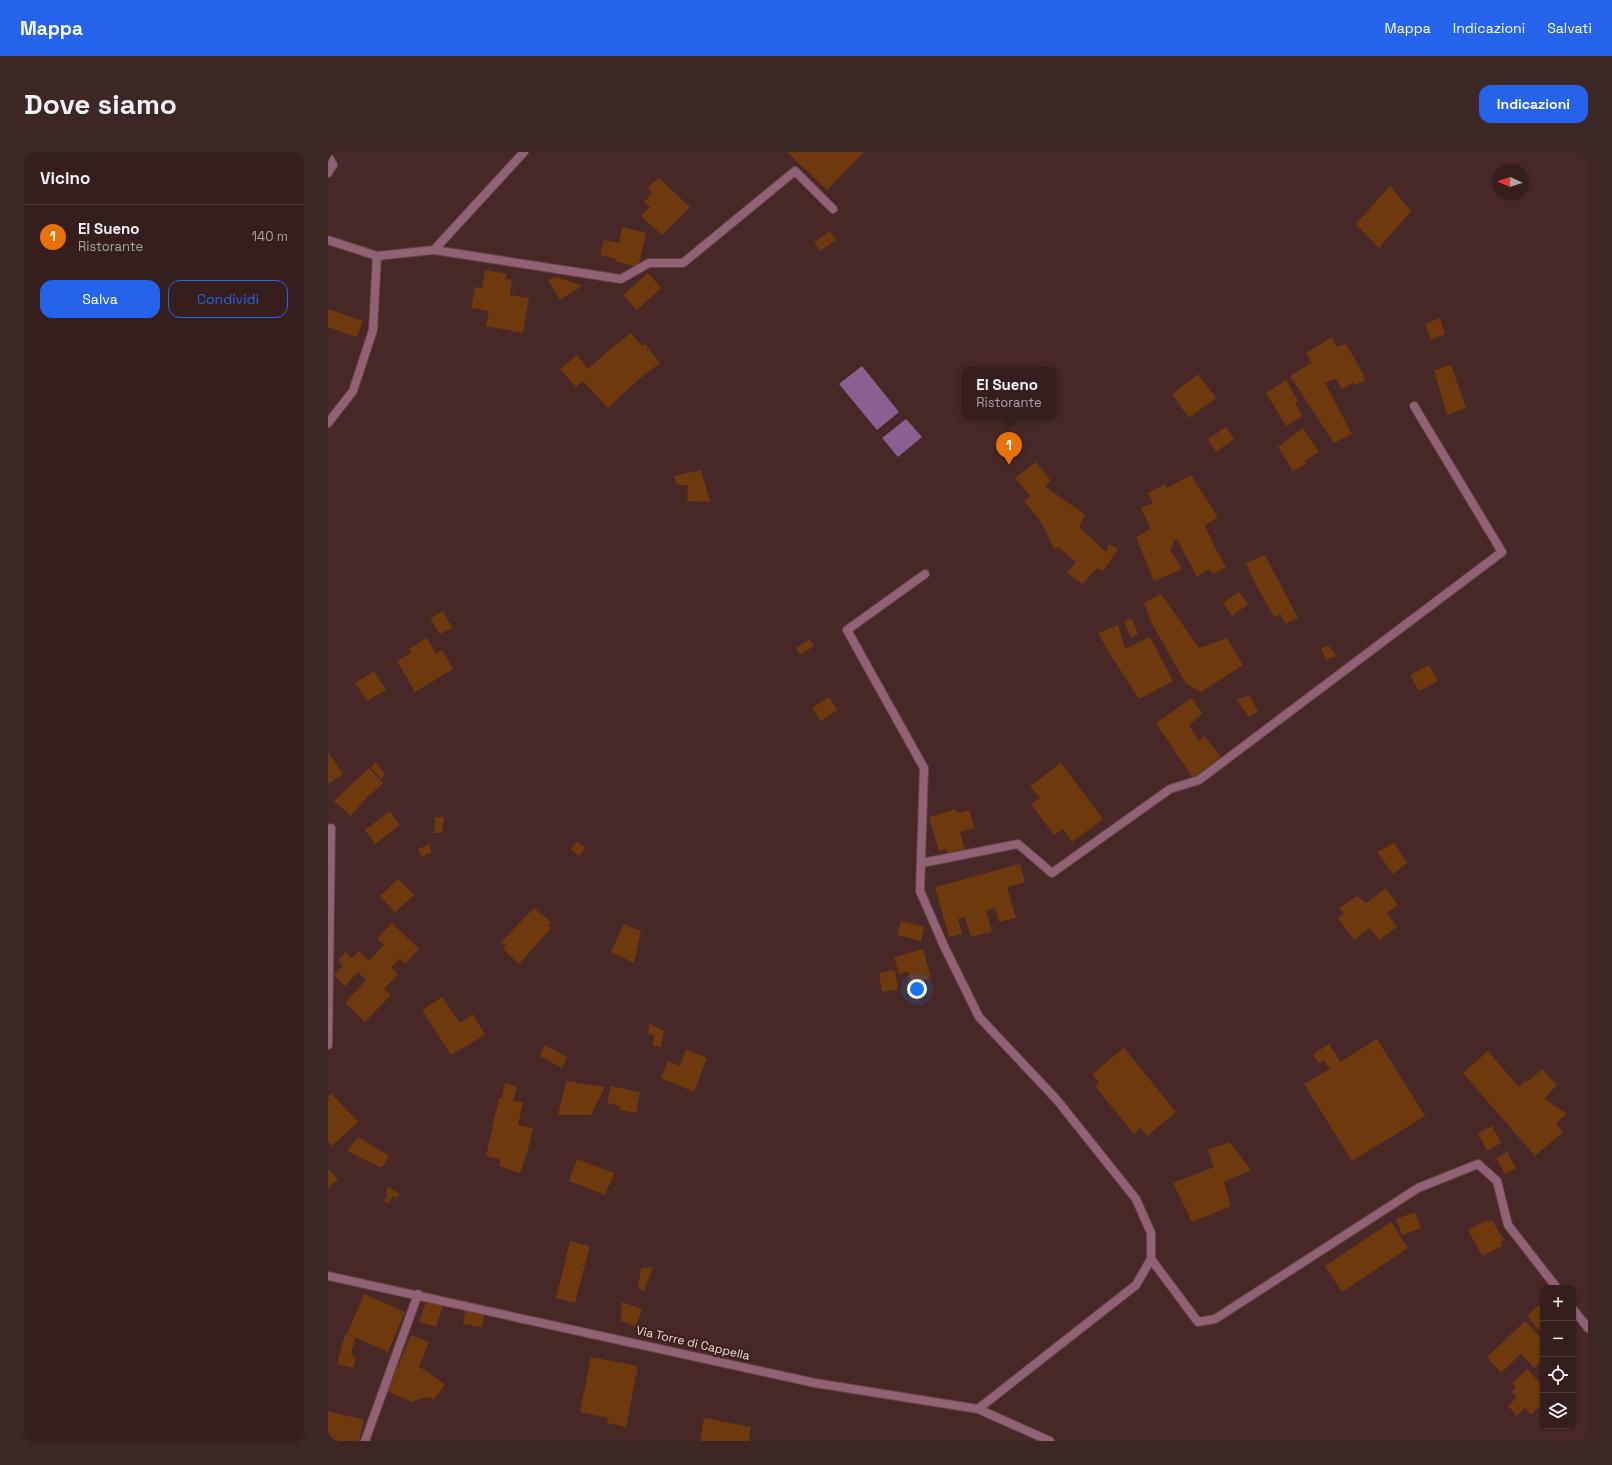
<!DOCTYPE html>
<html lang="it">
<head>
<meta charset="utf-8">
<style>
  body { margin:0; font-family:"Space Grotesk",sans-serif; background:#3d2725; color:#f1f3f6 }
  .controls { position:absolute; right:12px; bottom:12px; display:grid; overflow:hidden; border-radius:8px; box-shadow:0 1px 3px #0004 }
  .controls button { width:36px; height:36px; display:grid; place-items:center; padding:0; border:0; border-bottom:1px solid #4f3c3b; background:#351e1c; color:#f1f3f6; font:20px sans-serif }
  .compass { position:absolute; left:1164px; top:12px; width:36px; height:36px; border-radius:50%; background:#351e1c; box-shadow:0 1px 3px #0004; rotate:273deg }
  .you { position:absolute; left:589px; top:837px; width:14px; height:14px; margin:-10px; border:3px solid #fff; border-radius:50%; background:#1a73e8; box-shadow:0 0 0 6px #1a73e833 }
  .badge { display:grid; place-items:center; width:26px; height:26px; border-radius:50%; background:#2563eb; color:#fff; font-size:13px; font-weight:700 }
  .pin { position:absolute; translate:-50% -33px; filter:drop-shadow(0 1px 2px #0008) }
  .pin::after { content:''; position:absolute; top:21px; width:14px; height:12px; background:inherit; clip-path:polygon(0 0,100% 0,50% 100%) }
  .popup { position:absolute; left:634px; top:215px; width:94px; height:52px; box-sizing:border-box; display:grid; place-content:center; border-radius:8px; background:#351e1c; filter:drop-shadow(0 1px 3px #0005); font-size:13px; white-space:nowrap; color:#aaa2a3 }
  .popup b { font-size:15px; color:#f1f3f6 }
  .popup::after { content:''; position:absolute; left:50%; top:100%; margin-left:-8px; border:8px solid transparent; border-top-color:#351e1c }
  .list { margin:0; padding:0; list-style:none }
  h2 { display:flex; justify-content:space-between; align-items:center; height:52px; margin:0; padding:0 16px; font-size:17px }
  h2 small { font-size:13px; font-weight:400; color:#aaa2a3 }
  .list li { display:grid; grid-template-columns:26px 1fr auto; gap:12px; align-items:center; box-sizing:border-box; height:64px; padding:0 16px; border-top:1px solid #4f3c3b }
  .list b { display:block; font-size:15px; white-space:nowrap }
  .list p { margin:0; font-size:13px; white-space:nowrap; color:#aaa2a3 }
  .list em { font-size:13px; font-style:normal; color:#aaa2a3 }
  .actions { display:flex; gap:8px; padding:12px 16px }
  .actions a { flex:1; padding:9px 0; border:1px solid #2563eb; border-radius:12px; text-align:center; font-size:14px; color:#2563eb }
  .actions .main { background:#2563eb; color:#fff }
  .icon { flex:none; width:22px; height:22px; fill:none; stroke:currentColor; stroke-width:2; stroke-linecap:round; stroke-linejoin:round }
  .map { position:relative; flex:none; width:1260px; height:1289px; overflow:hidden; border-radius:12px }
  header { display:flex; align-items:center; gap:24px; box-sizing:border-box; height:56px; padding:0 20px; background:#2563eb; color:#fff }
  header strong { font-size:19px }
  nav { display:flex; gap:22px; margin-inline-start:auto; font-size:14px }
  .intro { display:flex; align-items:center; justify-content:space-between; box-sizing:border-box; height:96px; padding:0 24px }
  h1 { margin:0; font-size:28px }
  .button { padding:10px 18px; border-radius:12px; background:#2563eb; color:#fff; font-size:14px; font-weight:700 }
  main { display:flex; gap:24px; padding:0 24px }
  aside { flex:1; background:#351e1c; border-radius:12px; box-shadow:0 1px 3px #0004 }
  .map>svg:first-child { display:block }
  .water { fill:#8a5f91 }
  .building { fill:#6d390d }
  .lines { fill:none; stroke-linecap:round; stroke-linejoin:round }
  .street-casing { stroke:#624543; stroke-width:10 }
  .street { stroke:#916175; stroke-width:8 }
  .labels { text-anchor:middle; stroke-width:4; stroke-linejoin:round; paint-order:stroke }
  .street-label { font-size:12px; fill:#f2dcda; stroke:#3c1e1c }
</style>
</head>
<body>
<header>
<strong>Mappa</strong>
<nav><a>Mappa</a><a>Indicazioni</a><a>Salvati</a></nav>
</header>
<div class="intro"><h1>Dove siamo</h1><a class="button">Indicazioni</a></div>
<main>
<aside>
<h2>Vicino<small></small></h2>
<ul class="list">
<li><span class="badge" style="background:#e8710a">1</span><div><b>El Sueno</b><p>Ristorante</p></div><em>140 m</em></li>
</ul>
<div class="actions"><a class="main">Salva</a><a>Condividi</a></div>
</aside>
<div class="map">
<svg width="1260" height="1289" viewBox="0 0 1260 1289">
  <rect width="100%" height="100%" fill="#472826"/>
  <path class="water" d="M 534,214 L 571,260 L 549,278 L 511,232 Z
    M 578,267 L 594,285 L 570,305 L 554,286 Z"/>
  <path class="building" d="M 459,0 L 536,0 L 499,38 Z
    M 331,26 L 362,55 L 334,83 L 313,64 L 322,55 L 316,51 L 324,40 L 320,35 Z
    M 1062,34 L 1083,59 L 1051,96 L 1028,72 Z
    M 294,75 L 318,81 L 310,115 L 287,109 L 288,107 L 272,103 L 276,88 L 291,91 Z
    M 502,79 L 508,88 L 492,99 L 486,90 Z
    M 157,118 L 179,122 L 177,127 L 184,128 L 182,143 L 201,146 L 195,181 L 158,174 L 161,159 L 143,156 L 147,135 L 154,136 Z
    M 320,121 L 333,136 L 309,158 L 295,143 Z
    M 229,125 L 254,134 L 232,148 L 220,128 Z
    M 0,157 L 35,169 L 29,185 L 0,175 Z
    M 1112,166 L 1117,182 L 1103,188 L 1097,172 Z
    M 303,181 L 314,194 L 317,192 L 332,211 L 311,227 L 280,256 L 255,229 L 248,235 L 232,217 L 249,203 L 260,217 L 282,197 Z
    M 1004,185 L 1009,195 L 1018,192 L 1036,223 L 1035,224 L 1037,229 L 1027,233 L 1026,230 L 1014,237 L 1008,227 L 997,231 L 1024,282 L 1006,291 L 962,224 L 984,211 L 978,201 Z
    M 1123,213 L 1138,256 L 1119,263 L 1106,218 Z
    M 870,222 L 888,246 L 861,266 L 844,242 Z
    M 958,228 L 970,249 L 967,251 L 975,264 L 958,274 L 938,241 Z
    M 898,275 L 906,287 L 888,300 L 880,287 Z
    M 975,276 L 991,300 L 976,309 L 978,312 L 965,319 L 950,295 Z
    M 708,310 L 723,329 L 717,334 L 757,363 L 751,375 L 778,400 L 781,392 L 790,397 L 775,419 L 769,416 L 755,432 L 739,421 L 748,410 L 730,395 L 727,398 L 713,370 L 696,349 L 702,344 L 687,326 Z
    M 373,318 L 382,350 L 359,349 L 360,333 L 349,333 L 346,324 Z
    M 863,323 L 890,366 L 877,373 L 884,390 L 898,415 L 885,422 L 881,417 L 869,425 L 849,387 L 847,388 L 842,398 L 854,417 L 826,429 L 808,385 L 823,377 L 813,356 L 825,351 L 820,341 L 837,332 L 839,336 Z
    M 937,403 L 970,466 L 957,472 L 953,462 L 946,465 L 924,425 L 918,411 Z
    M 911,440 L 920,452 L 904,464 L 895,451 Z
    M 833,442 L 871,496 L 899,486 L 915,513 L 873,540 L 858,532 L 822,468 L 816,451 Z
    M 115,459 L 124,476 L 112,482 L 102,466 Z
    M 804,467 L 810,483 L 803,486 L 796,469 Z
    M 790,473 L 797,497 L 822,485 L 845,529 L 811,547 L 781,500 L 770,481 Z
    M 99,486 L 108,502 L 114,498 L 125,517 L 87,540 L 69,509 L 83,501 L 81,497 Z
    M 482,487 L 486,494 L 472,503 L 468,496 Z
    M 1001,494 L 1008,504 L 998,508 L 993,496 Z
    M 1101,513 L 1110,529 L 1091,539 L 1082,523 Z
    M 46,519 L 58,538 L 39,549 L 27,531 Z
    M 921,543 L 930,559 L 921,565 L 909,548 Z
    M 501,545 L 509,558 L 493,569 L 484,556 Z
    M 864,546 L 874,562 L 861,573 L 871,589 L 876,584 L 893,605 L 865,626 L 828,571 Z
    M 0,600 L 15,622 L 0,632 Z
    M 47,610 L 57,622 L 53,627 L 43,616 Z
    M 733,611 L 775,667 L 744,690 L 735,677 L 726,683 L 703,652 L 712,646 L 702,634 Z
    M 41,616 L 55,631 L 41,644 L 40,644 L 23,664 L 6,649 Z
    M 628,657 L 629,661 L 641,658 L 647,676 L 632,680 L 637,699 L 620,704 L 618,697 L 611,699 L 601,665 Z
    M 62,659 L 72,673 L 47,692 L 37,678 Z
    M 107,665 L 116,665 L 114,681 L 106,681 Z
    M 249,689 L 258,696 L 251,704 L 243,697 Z
    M 1066,691 L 1079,711 L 1065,722 L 1049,700 Z
    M 102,692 L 103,701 L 93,704 L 90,697 Z
    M 692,712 L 697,730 L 679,735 L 688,766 L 671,770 L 667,756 L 658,759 L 664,780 L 643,785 L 637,765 L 630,767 L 634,782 L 621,785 L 607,735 Z
    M 70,727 L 86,743 L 67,760 L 52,744 Z
    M 1058,736 L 1070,753 L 1059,761 L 1069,775 L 1051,788 L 1042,776 L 1026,788 L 1010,766 L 1016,761 L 1011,756 L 1029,744 L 1038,751 Z
    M 206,756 L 223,770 L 220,773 L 223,776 L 191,812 L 175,797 L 178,793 L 173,790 Z
    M 573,769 L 596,775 L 593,789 L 569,783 Z
    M 64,771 L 91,797 L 77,812 L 72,806 L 63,815 L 70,822 L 56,837 L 63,843 L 37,870 L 17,851 L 38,828 L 30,820 L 17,834 L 6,823 L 15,814 L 10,808 L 17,800 L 24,806 L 31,799 L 41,809 L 56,793 L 49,787 Z
    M 296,772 L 313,779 L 306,811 L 283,800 Z
    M 595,797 L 603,826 L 583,832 L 580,819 L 571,822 L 566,805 Z
    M 567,818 L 570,837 L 554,840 L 551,821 Z
    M 114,845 L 132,871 L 145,862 L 157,883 L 123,903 L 94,858 Z
    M 321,871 L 336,879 L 333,895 L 325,894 L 326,883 L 320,882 Z
    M 1049,887 L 1097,964 L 1024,1009 L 976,932 L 1002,917 L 996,908 L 991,911 L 985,902 L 1001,892 L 1012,910 Z
    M 217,893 L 239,905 L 234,916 L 212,904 Z
    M 796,896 L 848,960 L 819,984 L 813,976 L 806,982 L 767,934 L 771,931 L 764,922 Z
    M 358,897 L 379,906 L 366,940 L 333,926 L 340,909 L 352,914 Z
    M 1160,899 L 1191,935 L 1197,928 L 1199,930 L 1214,917 L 1229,933 L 1216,947 L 1239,962 L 1228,971 L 1235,980 L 1207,1004 L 1135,921 Z
    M 238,929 L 277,935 L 263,963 L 230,963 Z
    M 177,931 L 189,935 L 185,949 L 195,950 L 190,973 L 205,976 L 200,998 L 192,1021 L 171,1014 L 172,1007 L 158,1004 L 171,946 L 174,946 Z
    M 283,934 L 312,940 L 308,961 L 291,958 L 292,954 L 279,951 Z
    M 3,941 L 30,970 L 4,994 L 0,989 L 0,945 Z
    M 1164,974 L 1173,991 L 1159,999 L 1150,981 Z
    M 30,985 L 61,1004 L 54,1016 L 19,999 Z
    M 902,990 L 923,1018 L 896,1030 L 903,1054 L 864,1070 L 845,1031 L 886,1015 L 880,998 Z
    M 1179,1000 L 1188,1016 L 1177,1022 L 1168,1006 Z
    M 249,1007 L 286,1021 L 277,1043 L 241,1029 Z
    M 0,1017 L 10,1027 L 0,1037 Z
    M 60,1035 L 72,1042 L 69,1046 L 65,1044 L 61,1051 L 56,1049 L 60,1042 L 57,1041 Z
    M 1087,1060 L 1093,1076 L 1074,1083 L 1068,1067 Z
    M 1159,1068 L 1160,1070 L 1164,1068 L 1176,1088 L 1173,1090 L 1174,1094 L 1154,1104 L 1140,1078 Z
    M 1063,1070 L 1080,1096 L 1014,1140 L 997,1114 Z
    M 242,1089 L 262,1094 L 247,1151 L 228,1146 Z
    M 325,1115 L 316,1139 L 310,1136 L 313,1116 Z
    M 36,1142 L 77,1160 L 60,1200 L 19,1182 Z
    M 99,1147 L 115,1153 L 108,1175 L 91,1170 Z
    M 294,1150 L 314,1157 L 308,1174 L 293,1169 Z
    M 1211,1153 L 1215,1157 L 1215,1182 L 1199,1164 Z
    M 138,1154 L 157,1157 L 154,1175 L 135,1172 Z
    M 1197,1169 L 1215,1188 L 1215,1208 L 1206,1216 L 1193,1202 L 1173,1221 L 1159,1205 Z
    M 17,1182 L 27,1186 L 23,1203 L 28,1205 L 25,1216 L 9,1212 Z
    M 83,1183 L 101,1190 L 91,1215 L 97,1218 L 117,1233 L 106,1247 L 97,1245 L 84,1250 L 59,1239 Z
    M 263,1205 L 310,1214 L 298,1275 L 279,1271 L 280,1266 L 252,1260 Z
    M 1199,1217 L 1215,1234 L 1215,1251 L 1203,1263 L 1197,1256 L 1189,1264 L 1180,1254 L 1189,1245 L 1184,1240 L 1188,1235 L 1184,1231 Z
    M 0,1259 L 36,1268 L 31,1289 L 0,1289 Z
    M 376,1266 L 423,1275 L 421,1289 L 372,1289 Z"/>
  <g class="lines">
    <defs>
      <path id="street" d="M 0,4 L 5,13 L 0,21
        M 0,88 L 49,104 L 106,98 L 196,0
        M 106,98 L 293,127 L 321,111 L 355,111 L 467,19 L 505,57
        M 0,271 L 25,239 L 45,178 L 49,104
        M 597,422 L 519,478 L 596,616 L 592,739 L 616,794 L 651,865 L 729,948 L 808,1047 L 823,1081 L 823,1107 L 808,1133 L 650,1257
        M 594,711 L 690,692 L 724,721 L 842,637 L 871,628 L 1174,400 L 1086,254
        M 0,893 L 3,676
        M 823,1107 L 870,1170 L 887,1167 L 1090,1036 L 1150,1012 L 1169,1029 L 1180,1073 L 1229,1136
        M 0,1124 L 487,1231 L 650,1257 L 722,1289
        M 1245,1157 L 1260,1176
        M 37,1289 L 90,1142"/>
    </defs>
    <use href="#street" class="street-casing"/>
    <use href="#street" class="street"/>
  </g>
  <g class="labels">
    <g class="street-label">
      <text transform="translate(365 1191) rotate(13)" y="4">Via Torre di Cappella</text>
    </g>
  </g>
</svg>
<div class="controls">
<button>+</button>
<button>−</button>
<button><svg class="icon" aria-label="locate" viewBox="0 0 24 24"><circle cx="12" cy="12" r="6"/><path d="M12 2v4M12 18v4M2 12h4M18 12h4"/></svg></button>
<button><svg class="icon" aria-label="layers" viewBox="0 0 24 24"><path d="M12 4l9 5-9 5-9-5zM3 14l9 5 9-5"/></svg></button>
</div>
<svg class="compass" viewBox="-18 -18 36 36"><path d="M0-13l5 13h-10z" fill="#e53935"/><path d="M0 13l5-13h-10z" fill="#aaa2a3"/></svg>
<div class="you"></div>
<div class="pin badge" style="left:681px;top:313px;background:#e8710a">1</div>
<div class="popup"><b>El Sueno</b>Ristorante</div>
</div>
</main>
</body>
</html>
